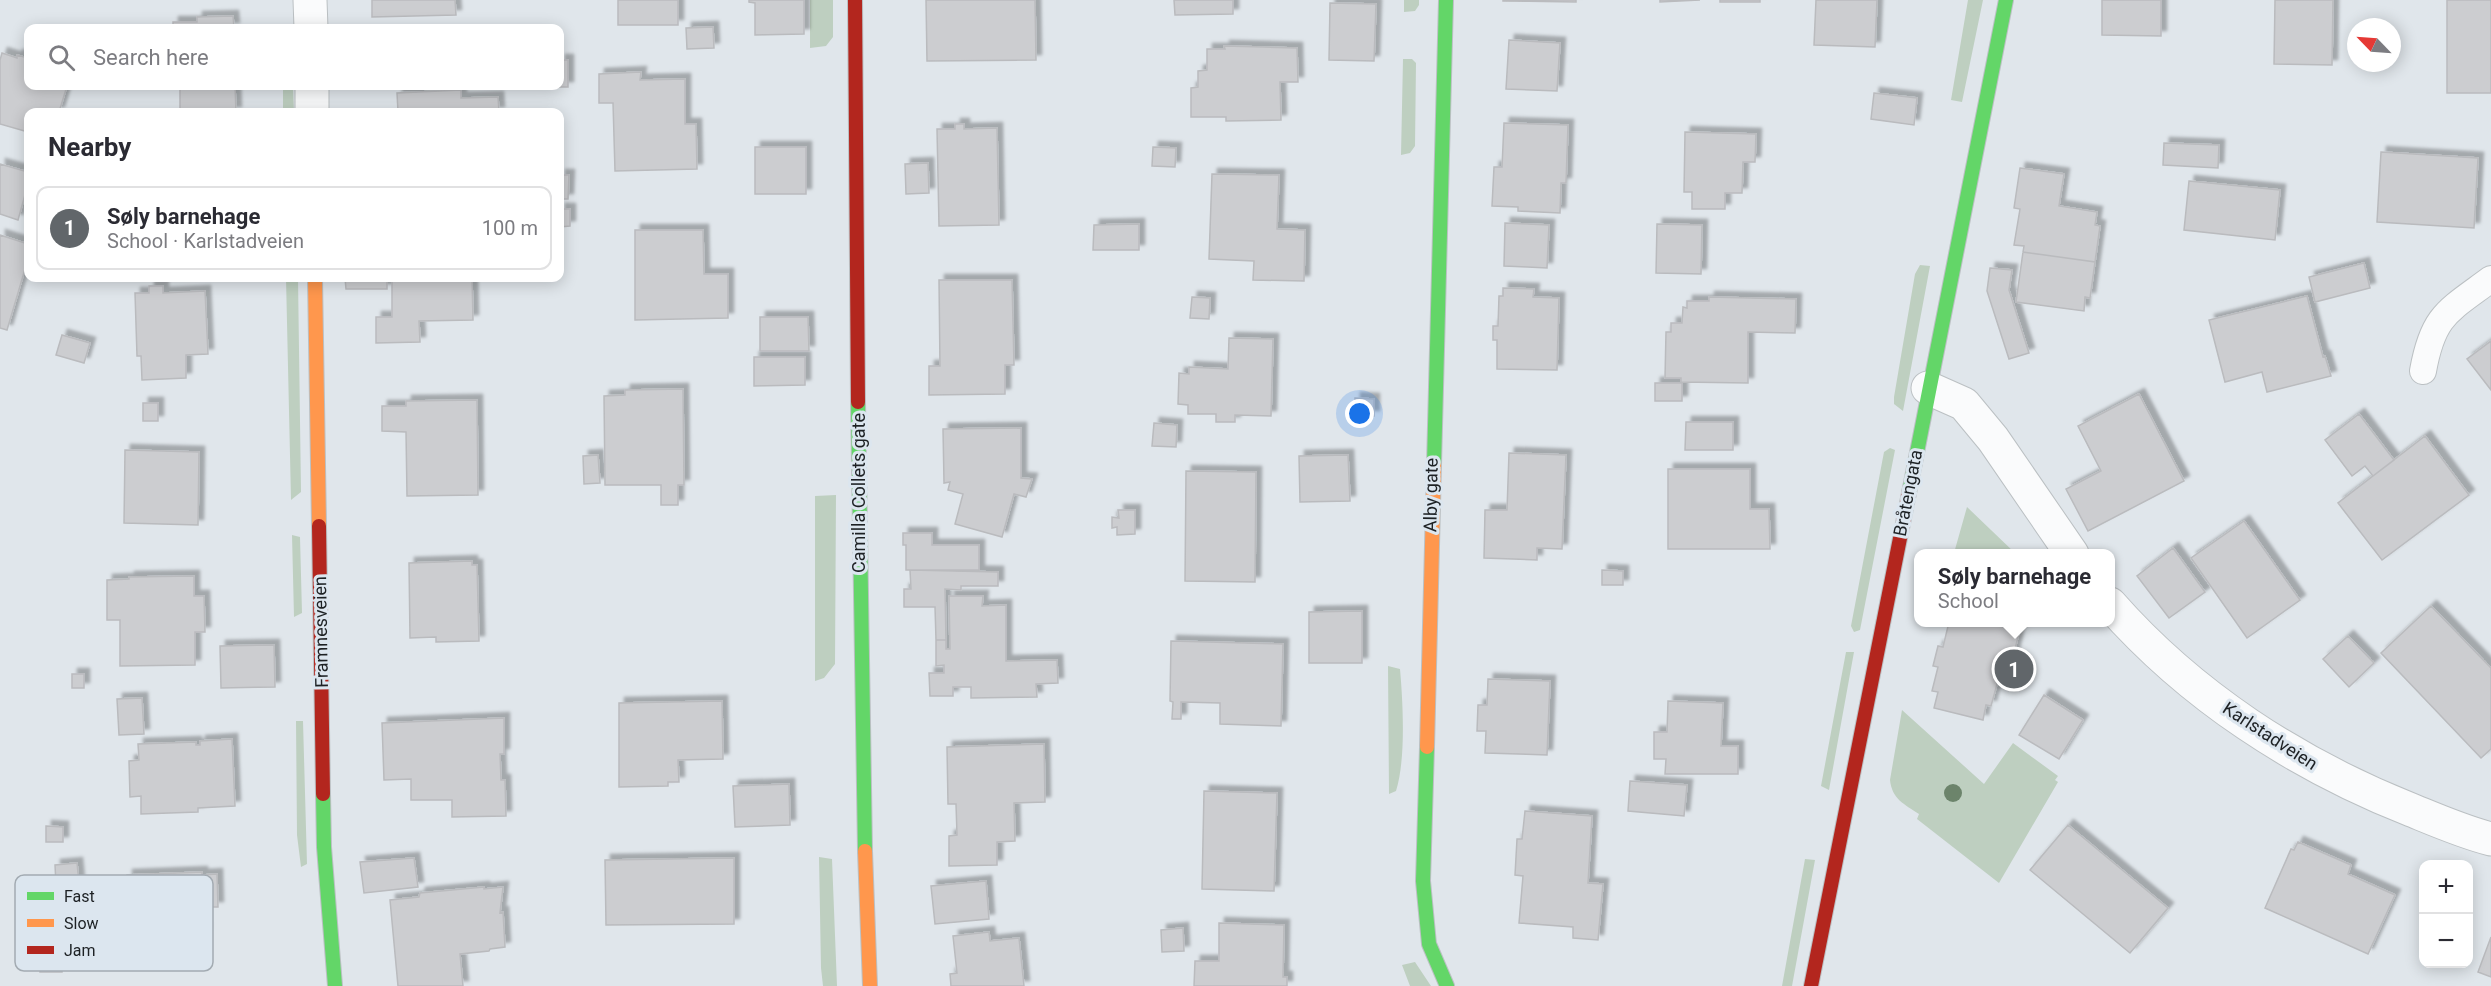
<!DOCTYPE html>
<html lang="en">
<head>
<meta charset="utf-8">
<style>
  body { margin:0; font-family:Roboto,sans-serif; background:#f7f7f7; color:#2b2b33 }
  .controls { position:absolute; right:18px; bottom:18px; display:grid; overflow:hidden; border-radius:12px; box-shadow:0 3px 15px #0003 }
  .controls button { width:54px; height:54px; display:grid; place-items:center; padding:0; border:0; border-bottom:2px solid #e1e1e2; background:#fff; color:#2b2b33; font:30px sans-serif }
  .compass { position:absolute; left:2347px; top:18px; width:54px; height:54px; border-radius:50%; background:#fff; box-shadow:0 3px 15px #0003; rotate:295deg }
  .you { position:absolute; left:1360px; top:414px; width:21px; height:21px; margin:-15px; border:4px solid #fff; border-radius:50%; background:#1a73e8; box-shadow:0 0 0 9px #1a73e833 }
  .badge { display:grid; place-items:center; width:39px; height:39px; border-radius:50%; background:#61666a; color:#fff; font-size:20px; font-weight:700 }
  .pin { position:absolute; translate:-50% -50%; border:3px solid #fff; box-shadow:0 2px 6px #0006 }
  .popup { position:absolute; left:1914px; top:549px; width:201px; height:78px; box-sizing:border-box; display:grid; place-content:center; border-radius:12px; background:#fff; filter:drop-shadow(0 2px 4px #0005); font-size:20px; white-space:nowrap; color:#7c7c81 }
  .popup b { font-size:22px; color:#2b2b33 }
  .popup::after { content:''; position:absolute; left:50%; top:100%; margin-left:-12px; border:12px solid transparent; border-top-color:#fff }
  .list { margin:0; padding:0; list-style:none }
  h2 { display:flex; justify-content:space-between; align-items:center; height:78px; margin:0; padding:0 24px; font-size:26px }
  h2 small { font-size:20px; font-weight:400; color:#7c7c81 }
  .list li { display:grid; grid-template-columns:39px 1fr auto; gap:18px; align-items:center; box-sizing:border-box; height:84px; margin:0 12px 12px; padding:0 12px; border:2px solid #e1e1e2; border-radius:12px }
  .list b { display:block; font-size:22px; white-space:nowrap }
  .list p { margin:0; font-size:20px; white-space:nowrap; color:#7c7c81 }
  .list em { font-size:20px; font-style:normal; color:#7c7c81 }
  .icon { flex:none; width:33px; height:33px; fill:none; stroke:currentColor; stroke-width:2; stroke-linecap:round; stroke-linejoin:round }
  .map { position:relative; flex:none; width:2491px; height:986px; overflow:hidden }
  .search { position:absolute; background:#fff; box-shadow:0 3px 15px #0003; left:24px; top:24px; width:540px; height:66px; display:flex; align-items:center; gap:15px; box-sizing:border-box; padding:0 21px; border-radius:12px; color:#7c7c81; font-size:22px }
  .panel { position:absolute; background:#fff; box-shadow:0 3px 15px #0003; left:24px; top:108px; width:540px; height:174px; border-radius:12px }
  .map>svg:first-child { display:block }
  .green { fill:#becfc0 }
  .building { fill:#cccdd0; stroke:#babbbe; stroke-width:1.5; filter:url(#shadow) }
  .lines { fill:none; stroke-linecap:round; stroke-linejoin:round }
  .lane-casing { stroke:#bbc0c3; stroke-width:28 }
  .street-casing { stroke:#bbc0c3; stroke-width:35 }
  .fast-casing { stroke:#bbc0c3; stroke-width:16 }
  .slow-casing { stroke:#bbc0c3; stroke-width:16 }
  .jam-casing { stroke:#bbc0c3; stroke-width:16 }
  .lane { stroke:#fafbfc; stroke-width:26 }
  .street { stroke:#fafbfc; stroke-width:33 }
  .fast { stroke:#63d668; stroke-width:14 }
  .slow { stroke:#ff974d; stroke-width:14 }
  .jam { stroke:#b3261e; stroke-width:14 }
  .tree { fill:#6c846b }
  .labels { text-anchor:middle; stroke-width:6; stroke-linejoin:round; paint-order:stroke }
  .street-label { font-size:18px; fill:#1d2124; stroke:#dce6ef }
  .key { fill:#dce6ef; stroke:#a3abb2; stroke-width:1.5 }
  .key-label { font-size:16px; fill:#1d2124 }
</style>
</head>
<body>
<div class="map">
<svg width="2491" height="986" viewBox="0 0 2491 986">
  <defs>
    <filter id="shadow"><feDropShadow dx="5.5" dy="-5.5" stdDeviation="1.5" flood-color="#0004"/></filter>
  </defs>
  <rect width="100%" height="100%" fill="#e0e6eb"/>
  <path class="green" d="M 810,0 L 833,0 L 833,37 L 826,46 L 810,48 Z
    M 1404,0 L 1419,0 L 1419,5 L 1415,11 L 1404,12 Z
    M 1968,0 L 1983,0 L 1962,102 L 1951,100 Z
    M 1403,59 L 1412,59 L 1416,63 L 1415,146 L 1410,153 L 1401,155 Z
    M 283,86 L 293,86 L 294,112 L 283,112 Z
    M 1920,265 L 1930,266 L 1903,411 L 1894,404 L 1894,397 L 1915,274 Z
    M 286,278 L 298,278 L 301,492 L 291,500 Z
    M 1890,448 L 1895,450 L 1860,630 L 1854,632 L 1851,626 L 1884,452 Z
    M 836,495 L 835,664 L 824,678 L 815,681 L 815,496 Z
    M 1967,507 L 2015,553 L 1954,553 Z
    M 292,535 L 300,537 L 302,613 L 294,617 Z
    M 1846,652 L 1854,652 L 1829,790 L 1821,786 Z
    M 1388,666 L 1400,669 C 1403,703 1406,759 1396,791 L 1389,794 Z
    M 1902,710 L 1984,784 L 2013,743 L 2058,776 L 2055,780 L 2058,782 L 1999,883 L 1917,819 L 1919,814 C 1904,804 1892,799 1890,780 Z
    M 296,721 L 303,721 L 307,864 L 301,867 L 297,835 Z
    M 819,857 L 832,859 L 837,986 L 823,986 L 821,968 Z
    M 1805,859 L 1815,860 L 1792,986 L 1782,986 Z
    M 1415,962 L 1431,986 L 1410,986 L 1402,965 Z"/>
  <path class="building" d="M 372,0 L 455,0 L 456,15 L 372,17 Z
    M 618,0 L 678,0 L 678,25 L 618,25 Z
    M 749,0 L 804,0 L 804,34 L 755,35 L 755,3 L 749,2 Z
    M 926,0 L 1035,0 L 1036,60 L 927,61 Z
    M 1174,0 L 1233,0 L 1233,14 L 1175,15 Z
    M 1503,0 L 1576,0 L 1576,2 L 1503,1 Z
    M 1660,0 L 1700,0 L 1660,2 Z
    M 1720,0 L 1760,0 L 1760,2 L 1720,2 Z
    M 1816,0 L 1877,0 L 1875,47 L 1814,45 Z
    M 2102,0 L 2161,0 L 2161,36 L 2102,35 Z
    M 2275,0 L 2333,0 L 2332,65 L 2274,64 Z
    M 2447,0 L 2491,0 L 2491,93 L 2447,93 Z
    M 1330,3 L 1376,4 L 1374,61 L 1329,60 Z
    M 233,16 L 234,28 L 173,28 L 173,22 L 197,22 L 197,17 Z
    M 713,27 L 714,48 L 687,49 L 686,28 Z
    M 1509,40 L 1560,43 L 1557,91 L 1506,89 Z
    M 1224,46 L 1297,48 L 1298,82 L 1280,82 L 1281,120 L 1226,121 L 1226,117 L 1191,117 L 1191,88 L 1198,87 L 1198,71 L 1207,70 L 1207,49 L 1225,49 Z
    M 2,53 L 17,58 L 17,55 L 28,58 L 28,86 L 67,86 L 59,112 L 28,112 L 28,132 L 0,124 L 0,60 Z
    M 560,60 L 568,60 L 568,87 L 534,87 L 560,86 Z
    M 641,72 L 640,80 L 685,79 L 685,124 L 696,124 L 697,169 L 615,171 L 613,103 L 599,103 L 599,74 Z
    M 180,86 L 235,86 L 236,112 L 180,112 Z
    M 461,90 L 461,98 L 498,97 L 499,112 L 398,112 L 397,93 Z
    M 1874,93 L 1917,98 L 1914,125 L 1871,119 Z
    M 1504,123 L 1568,125 L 1566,183 L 1561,183 L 1560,213 L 1518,211 L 1518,207 L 1492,206 L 1494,167 L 1502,167 Z
    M 955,124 L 964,124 L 964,129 L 997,128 L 999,225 L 939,226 L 937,129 L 955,129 Z
    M 1685,132 L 1756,134 L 1755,162 L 1743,162 L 1742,193 L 1725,193 L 1725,209 L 1692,209 L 1692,192 L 1684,192 Z
    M 2164,143 L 2219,145 L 2218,168 L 2163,165 Z
    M 755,147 L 806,147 L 806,194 L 755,194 Z
    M 1153,147 L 1176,148 L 1175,167 L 1152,166 Z
    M 2381,152 L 2478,158 L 2474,228 L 2377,222 Z
    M 928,163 L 929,193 L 906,194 L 905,164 Z
    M 0,164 L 28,172 L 28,184 L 18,220 L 0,214 Z
    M 2020,168 L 2064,174 L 2059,206 L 2097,212 L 2095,225 L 2100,226 L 2095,262 L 2023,252 L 2024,246 L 2014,245 L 2020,209 L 2014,208 Z
    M 1212,174 L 1279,175 L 1277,229 L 1305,230 L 1304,281 L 1253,280 L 1254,261 L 1209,259 Z
    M 560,175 L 569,175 L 568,199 L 560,199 Z
    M 2189,181 L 2280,190 L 2275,240 L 2184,230 Z
    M 560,209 L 570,209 L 570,226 L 560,227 Z
    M 1505,223 L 1549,225 L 1547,268 L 1504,266 Z
    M 1139,224 L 1139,250 L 1093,250 L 1094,225 Z
    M 1657,224 L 1702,225 L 1701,274 L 1656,273 Z
    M 635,230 L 703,230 L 704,274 L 728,274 L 728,318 L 635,320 Z
    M 0,235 L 28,244 L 28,259 L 7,330 L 0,328 Z
    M 2023,252 L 2095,262 L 2090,298 L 2085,297 L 2084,311 L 2016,302 Z
    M 2364,263 L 2370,288 L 2315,302 L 2309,277 Z
    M 1990,268 L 2012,270 L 2009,290 L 2029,353 L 2009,359 L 1987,291 Z
    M 345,278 L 387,278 L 387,289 L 346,289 Z
    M 392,278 L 472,278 L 473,320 L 419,321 L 420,342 L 376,343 L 376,317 L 392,317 Z
    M 939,280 L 1012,280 L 1014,365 L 1005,365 L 1005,394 L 929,395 L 929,366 L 940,366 Z
    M 149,286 L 163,286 L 163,293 L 205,291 L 208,354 L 186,355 L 186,378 L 142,380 L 141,356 L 137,356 L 135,293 L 149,293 Z
    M 1503,288 L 1534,289 L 1533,297 L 1559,298 L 1557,370 L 1497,369 L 1497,340 L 1493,340 L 1493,326 L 1498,326 L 1499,296 L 1503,296 Z
    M 2307,296 L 2323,357 L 2325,356 L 2331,376 L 2267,392 L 2262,372 L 2225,382 L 2209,320 Z
    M 1192,297 L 1210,298 L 1209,319 L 1190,318 Z
    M 1709,297 L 1796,299 L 1795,333 L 1748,332 L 1748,383 L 1681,382 L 1681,378 L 1665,378 L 1666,332 L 1671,332 L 1671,323 L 1682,323 L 1683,307 L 1687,308 L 1687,301 L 1709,301 Z
    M 760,317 L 808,317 L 809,351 L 760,351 Z
    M 62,335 L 90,343 L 84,363 L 56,355 Z
    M 1229,338 L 1273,339 L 1271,416 L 1235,415 L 1235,422 L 1216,422 L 1216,414 L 1188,414 L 1188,405 L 1178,404 L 1179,373 L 1189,374 L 1189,367 L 1228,369 Z
    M 2491,341 L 2491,390 L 2467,359 Z
    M 754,357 L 805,357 L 805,385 L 754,386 Z
    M 1655,383 L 1682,383 L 1682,401 L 1655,401 Z
    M 683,389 L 684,485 L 678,485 L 678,505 L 661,505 L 661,485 L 605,485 L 604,396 L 625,395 L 625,390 Z
    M 2139,394 L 2184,481 L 2088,531 L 2066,489 L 2101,471 L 2078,426 Z
    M 1355,398 L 1374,399 L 1374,416 L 1355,415 Z
    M 477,400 L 478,495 L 407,496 L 406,432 L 382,431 L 382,406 L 406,406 L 406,401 Z
    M 143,403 L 158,403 L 158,421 L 143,421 Z
    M 2359,414 L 2394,460 L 2373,476 L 2365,466 L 2352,476 L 2325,440 Z
    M 1686,422 L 1733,422 L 1733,450 L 1685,450 Z
    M 1154,423 L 1177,425 L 1176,447 L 1152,446 Z
    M 1021,428 L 1021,478 L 1032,479 L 1026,497 L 1014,494 L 1002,537 L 955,524 L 963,494 L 948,490 L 950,482 L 944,483 L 943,429 Z
    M 2425,436 L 2469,495 L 2382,560 L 2338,503 Z
    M 125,450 L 199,452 L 198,525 L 124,523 Z
    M 1509,453 L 1566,455 L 1562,549 L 1537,548 L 1537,560 L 1484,558 L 1485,510 L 1507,510 Z
    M 598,455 L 600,483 L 584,484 L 583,456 Z
    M 1348,455 L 1350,501 L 1300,502 L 1299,456 Z
    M 1668,469 L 1750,469 L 1750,509 L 1769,509 L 1770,549 L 1668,549 Z
    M 1186,471 L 1256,472 L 1255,582 L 1185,581 Z
    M 1118,510 L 1135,510 L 1135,534 L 1117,535 L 1117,527 L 1112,528 L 1112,517 L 1119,518 Z
    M 2244,521 L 2300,600 L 2247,638 L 2191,558 Z
    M 903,533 L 932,533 L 932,545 L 979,545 L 979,570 L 906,570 L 906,545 L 903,545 Z
    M 2173,548 L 2205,592 L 2169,618 L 2137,576 Z
    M 472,561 L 472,565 L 477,565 L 479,641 L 436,642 L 436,637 L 410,638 L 409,563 Z
    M 910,570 L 998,572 L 998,586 L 961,586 L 961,590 L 945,589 L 946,640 L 936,640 L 935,607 L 904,607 L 904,589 L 911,589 Z
    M 1602,570 L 1623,571 L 1623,585 L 1602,585 Z
    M 194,576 L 194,596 L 204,596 L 205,632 L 195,632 L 195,665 L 120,666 L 120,620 L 107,620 L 107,580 L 129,579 L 129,577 Z
    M 949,596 L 983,596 L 982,606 L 1006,605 L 1006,661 L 1057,660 L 1058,683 L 1036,684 L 1037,697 L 971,698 L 971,687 L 953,687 L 953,696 L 930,696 L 929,673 L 944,673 L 944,665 L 936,666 L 936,640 L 946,640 L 946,649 L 950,649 Z
    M 2431,606 L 2491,668 L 2491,749 L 2481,758 L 2381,653 Z
    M 1362,611 L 1362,663 L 1309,663 L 1309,612 Z
    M 1949,622 L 2013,622 L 2021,625 L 2013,657 L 2005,655 L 1991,706 L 1986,705 L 1983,720 L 1934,708 L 1938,692 L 1932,691 L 1938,667 L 1933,666 L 1938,646 L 1943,647 Z
    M 2348,636 L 2374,663 L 2349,687 L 2323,659 Z
    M 1171,641 L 1283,644 L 1281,726 L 1220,724 L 1220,703 L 1181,702 L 1181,719 L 1172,719 L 1173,702 L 1170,701 Z
    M 274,645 L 275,687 L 221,688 L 220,646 Z
    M 72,674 L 84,674 L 84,688 L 72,688 Z
    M 1488,679 L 1550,681 L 1547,755 L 1485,753 L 1486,731 L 1477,731 L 1478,705 L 1487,705 Z
    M 2044,695 L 2083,720 L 2059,759 L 2019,735 Z
    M 142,698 L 144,734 L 119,735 L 117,699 Z
    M 722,701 L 723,759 L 678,760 L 679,782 L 668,782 L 668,786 L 619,787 L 619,703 Z
    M 1668,701 L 1723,703 L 1721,746 L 1738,746 L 1738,774 L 1665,774 L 1666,759 L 1654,759 L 1654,732 L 1667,732 Z
    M 504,718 L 504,754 L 500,754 L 501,780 L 505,780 L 506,816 L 452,817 L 452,800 L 411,800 L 411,779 L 384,780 L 382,723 Z
    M 232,739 L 235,806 L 198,808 L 198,812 L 141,814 L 141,796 L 130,797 L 129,761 L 139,760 L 138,744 L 196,742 L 196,745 L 200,745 L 200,741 Z
    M 1044,744 L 1045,802 L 1014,803 L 1015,841 L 997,842 L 997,865 L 949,866 L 949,836 L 957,835 L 956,804 L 948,804 L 947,747 Z
    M 1630,781 L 1687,785 L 1684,816 L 1628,811 Z
    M 789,784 L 790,825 L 735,827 L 733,786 Z
    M 1204,791 L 1277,793 L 1274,891 L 1202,889 Z
    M 1525,811 L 1592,816 L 1588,883 L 1603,884 L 1598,940 L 1573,938 L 1573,927 L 1519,923 L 1523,876 L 1515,875 L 1517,839 L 1522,839 Z
    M 2068,825 L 2168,908 L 2130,953 L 2030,870 Z
    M 46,826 L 63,827 L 63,842 L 46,842 Z
    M 2298,842 L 2351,865 L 2348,874 L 2395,895 L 2368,954 L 2265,908 L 2291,849 L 2294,850 Z
    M 414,858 L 418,887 L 364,893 L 360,862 Z
    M 734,858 L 734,924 L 606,925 L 605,860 Z
    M 77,863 L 79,883 L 56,885 L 55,865 Z
    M 202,872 L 202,875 L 217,874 L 218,907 L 203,907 L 205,933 L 130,936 L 127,875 Z
    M 986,881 L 989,919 L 935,924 L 931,886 Z
    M 484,887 L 484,889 L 503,887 L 500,913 L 503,912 L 505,947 L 490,949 L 489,951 L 460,954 L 463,986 L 398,986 L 390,900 L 419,897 L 420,893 Z
    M 1219,923 L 1284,925 L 1283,977 L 1287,977 L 1287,986 L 1194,986 L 1195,961 L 1219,961 Z
    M 1183,928 L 1184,951 L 1162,952 L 1161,930 Z
    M 989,932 L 990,941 L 1019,938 L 1024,986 L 951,986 L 950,974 L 957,973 L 953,936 Z
    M 2491,937 L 2491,977 L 2478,972 Z
    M 62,949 L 62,972 L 40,972 L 41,950 Z"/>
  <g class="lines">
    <defs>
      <path id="lane" d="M 2423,371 C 2433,315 2448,311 2491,279"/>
      <path id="street" d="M 310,0 L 311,28
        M 312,86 L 312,112
        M 1928,388 L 1964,404 L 1993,439 L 2072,554
        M 2110,604 C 2191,696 2296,764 2409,809 C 2436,820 2463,832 2491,839"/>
      <path id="fast" d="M 858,402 L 865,851
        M 1434,465 L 1446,0
        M 1909,493 L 2006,0
        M 1427,747 L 1423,881 L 1429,944 L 1447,986
        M 323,794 L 324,847 L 335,986"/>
      <path id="slow" d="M 315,278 L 319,526
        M 1427,747 L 1434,465
        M 865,851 L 870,986"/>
      <path id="jam" d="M 855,0 L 858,402
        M 319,526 L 323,794
        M 1811,986 L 1909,493"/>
    </defs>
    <use href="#lane" class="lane-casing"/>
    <use href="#street" class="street-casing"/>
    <use href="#fast" class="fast-casing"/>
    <use href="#slow" class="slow-casing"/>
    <use href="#jam" class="jam-casing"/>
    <use href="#lane" class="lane"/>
    <use href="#street" class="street"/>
    <use href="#fast" class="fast"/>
    <use href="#slow" class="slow"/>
    <use href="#jam" class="jam"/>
  </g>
  <circle class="tree" cx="1953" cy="793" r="9"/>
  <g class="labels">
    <g class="street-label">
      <text transform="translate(859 493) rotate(-90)" y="6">Camilla Collets gate</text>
      <text transform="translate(1908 493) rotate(-79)" y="6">Bråtengata</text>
      <text transform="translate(1431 495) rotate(-89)" y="6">Alby gate</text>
      <text transform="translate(321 632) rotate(-91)" y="6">Framnesveien</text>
      <text transform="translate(2270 736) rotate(33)" y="6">Karlstadveien</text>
    </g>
  </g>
  <rect x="15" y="875" width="198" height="96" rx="9" class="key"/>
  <rect x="27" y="892" width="27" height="8" fill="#63d668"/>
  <rect x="27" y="919" width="27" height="8" fill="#ff974d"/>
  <rect x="27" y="946" width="27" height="8" fill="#b3261e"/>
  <g class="key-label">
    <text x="64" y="902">Fast</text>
    <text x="64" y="929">Slow</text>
    <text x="64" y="956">Jam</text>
  </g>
</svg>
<div class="controls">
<button>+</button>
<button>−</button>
</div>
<svg class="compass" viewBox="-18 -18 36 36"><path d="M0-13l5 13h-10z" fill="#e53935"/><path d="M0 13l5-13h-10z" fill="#7c7c81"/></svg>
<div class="you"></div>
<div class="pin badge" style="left:2014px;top:669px">1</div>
<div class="popup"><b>Søly barnehage</b>School</div>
<div class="search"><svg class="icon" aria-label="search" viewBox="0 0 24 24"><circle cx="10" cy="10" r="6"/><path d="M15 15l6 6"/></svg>Search here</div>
<section class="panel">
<h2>Nearby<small></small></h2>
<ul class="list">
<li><span class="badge">1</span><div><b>Søly barnehage</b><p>School · Karlstadveien</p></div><em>100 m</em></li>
</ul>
</section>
</div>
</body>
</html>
